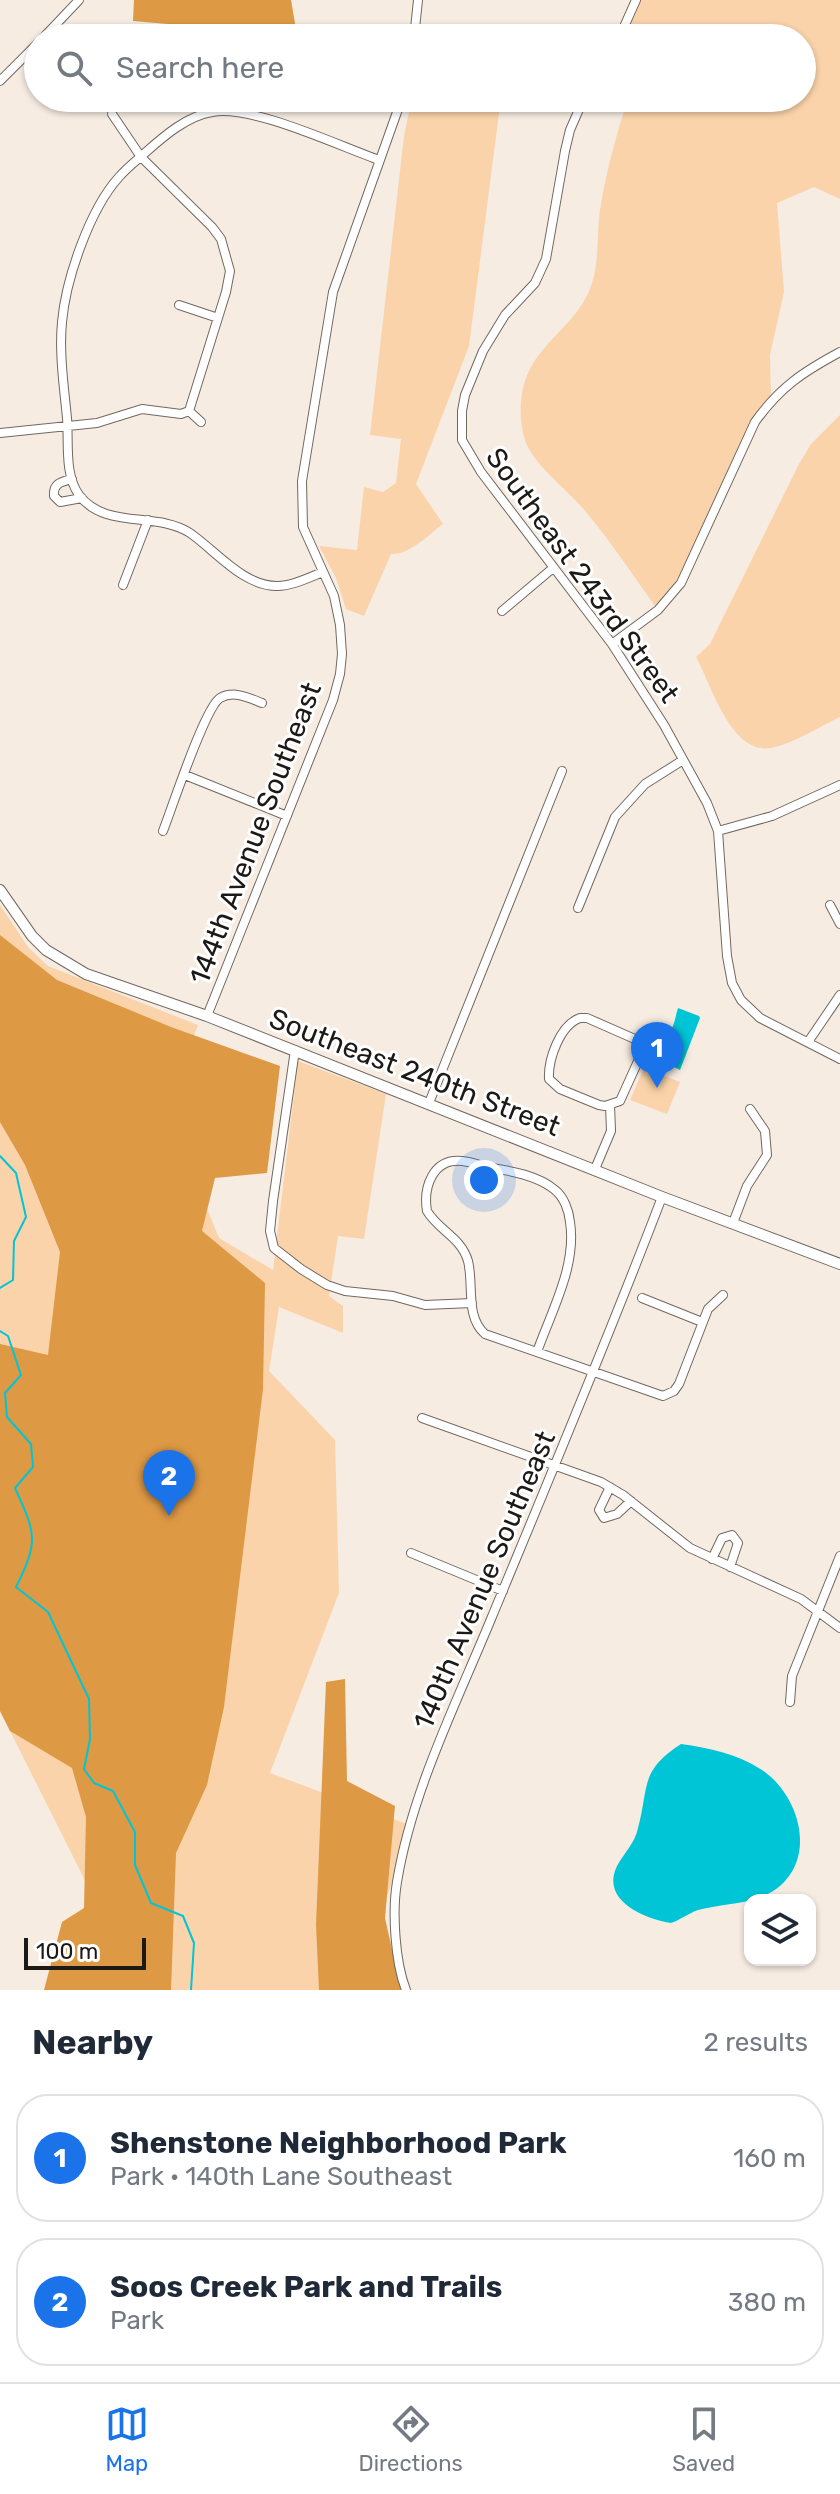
<!DOCTYPE html>
<html lang="en">
<head>
<meta charset="utf-8">
<style>
  body { margin:0; font-family:Rubik,sans-serif; background:#f6f6f7; color:#1f2937 }
  .controls { position:absolute; right:24px; bottom:24px; display:grid; overflow:hidden; border-radius:16px; box-shadow:0 2px 6px #0004 }
  .controls button { width:72px; height:72px; display:grid; place-items:center; padding:0; border:0; border-bottom:2px solid #e0e1e3; background:#fff; color:#1f2937; font:40px sans-serif }
  .scale { position:absolute; left:24px; bottom:20px; width:122px; box-sizing:border-box; padding-left:8px; border:4px solid #1c1916; border-top:0; font-size:22px; line-height:28px; white-space:nowrap; color:#1c1916; -webkit-text-stroke:6px #fff; paint-order:stroke }
  .you { position:absolute; left:484px; top:1180px; width:28px; height:28px; margin:-20px; border:6px solid #fff; border-radius:50%; background:#1a73e8; box-shadow:0 0 0 12px #1a73e833 }
  .badge { display:grid; place-items:center; width:52px; height:52px; border-radius:50%; background:#1a73e8; color:#fff; font-size:26px; font-weight:700 }
  .pin { position:absolute; translate:-50% -66px; filter:drop-shadow(0 2px 4px #0008) }
  .pin::after { content:''; position:absolute; top:42px; width:28px; height:24px; background:inherit; clip-path:polygon(0 0,100% 0,50% 100%) }
  .list { margin:0; padding:0; list-style:none }
  h2 { display:flex; justify-content:space-between; align-items:center; height:104px; margin:0; padding:0 32px; font-size:34px }
  h2 small { font-size:26px; font-weight:400; color:#747a83 }
  .list li { display:grid; grid-template-columns:52px 1fr auto; gap:24px; align-items:center; box-sizing:border-box; height:128px; margin:0 16px 16px; padding:0 16px; border:2px solid #e0e1e3; border-radius:32px }
  .list b { display:block; font-size:30px; white-space:nowrap }
  .list p { margin:0; font-size:26px; white-space:nowrap; color:#747a83 }
  .list em { font-size:26px; font-style:normal; color:#747a83 }
  .icon { flex:none; width:44px; height:44px; fill:none; stroke:currentColor; stroke-width:2; stroke-linecap:round; stroke-linejoin:round }
  .map { position:relative; flex:none; width:840px; height:1990px; overflow:hidden }
  .search { position:absolute; background:#fff; box-shadow:0 2px 6px #0004; left:24px; right:24px; top:24px; height:88px; display:flex; align-items:center; gap:20px; box-sizing:border-box; padding:0 28px; border-radius:44px; color:#747a83; font-size:30px }
  .sheet { height:392px; background:#fff }
  nav { display:flex; justify-content:space-around; align-items:center; box-sizing:border-box; height:112px; border-top:2px solid #e0e1e3; background:#fff; font-size:22px; color:#747a83 }
  nav a { display:grid; justify-items:center; gap:4px }
  nav .on { color:#1a73e8 }
  .map>svg:first-child { display:block }
  .green { fill:#fad3aa }
  .forest { fill:#de9945 }
  .water { fill:#00c5d6 }
  .lines { fill:none; stroke-linecap:round; stroke-linejoin:round }
  .stream { stroke:#00c5d6; stroke-width:2 }
  .minor-casing { stroke:#716860; stroke-width:10 }
  .major-casing { stroke:#716860; stroke-width:12 }
  .minor { stroke:#fff; stroke-width:8 }
  .major { stroke:#fff; stroke-width:10 }
  .labels { text-anchor:middle; stroke-width:6; stroke-linejoin:round; paint-order:stroke }
  .street-label { font-size:28px; fill:#1c1916; stroke:#fff }
</style>
</head>
<body>
<div class="map">
<svg width="840" height="1990" viewBox="0 0 840 1990">
  <rect width="100%" height="100%" fill="#f6ece2"/>
  <path class="green" d="M 636,0 L 840,0 L 840,199 L 814,187 L 777,203 L 784,292 L 770,355 L 771,400 L 755,422 L 692,564 L 658,610 C 634,577 612,543 586,512 C 569,491 536,467 526,443 C 518,422 519,391 529,371 C 545,338 581,320 592,283 C 600,258 596,230 601,204 C 607,168 617,133 628,98 L 802,98 L 802,38 L 619,38 Z
    M 412,98 L 501,98 L 469,346 L 416,484 L 443,524 C 428,535 410,555 391,554 L 364,616 L 346,609 L 336,578 L 319,546 L 357,550 L 364,487 L 383,492 L 396,483 L 401,439 L 370,435 L 404,136 Z
    M 840,415 L 840,717 C 819,727 794,743 771,748 C 731,755 711,684 696,657 L 710,644 L 799,464 L 811,444 Z
    M 0,905 L 28,947 L 48,966 L 198,1025 L 149,1149 L 204,1201 L 219,1238 L 273,1270 L 298,1061 L 386,1094 L 364,1239 L 338,1236 L 329,1296 L 343,1306 L 343,1333 L 279,1307 L 269,1371 L 335,1440 L 339,1593 L 270,1773 L 407,1824 L 402,1837 L 400,1862 L 351,1990 L 140,1990 L 0,1711 Z
    M 644,1068 L 680,1082 L 667,1114 L 630,1100 Z"/>
  <path class="forest" d="M 134,0 L 291,0 L 297,35 L 133,21 Z
    M 0,935 L 57,980 L 171,1027 L 280,1066 L 267,1173 L 215,1178 L 202,1231 L 265,1283 L 263,1389 L 224,1707 L 207,1785 L 176,1853 L 171,1990 L 44,1990 L 62,1922 L 84,1908 L 86,1817 L 72,1768 L 10,1731 L 0,1711 L 0,1344 L 48,1355 L 60,1252 L 25,1165 L 0,1122 Z
    M 345,1679 L 347,1781 L 395,1806 L 385,1918 L 401,1990 L 319,1990 L 316,1925 L 326,1682 Z"/>
  <path class="water" d="M 678,1008 L 699,1016 L 700,1018 L 680,1070 C 652,1058 662,1049 672,1028 C 675,1022 676,1014 678,1008 Z
    M 681,1744 C 709,1748 738,1754 762,1770 C 798,1794 817,1854 780,1886 C 758,1905 724,1903 698,1910 C 689,1913 680,1920 671,1923 C 645,1919 600,1901 617,1866 C 624,1853 635,1843 638,1828 C 649,1788 639,1771 681,1744 Z"/>
  <g class="lines">
    <path class="stream" d="M 0,1156 L 16,1173 L 26,1217 L 14,1241 L 13,1280 L 0,1288
      M 0,1331 L 8,1336 L 21,1375 L 5,1393 L 7,1417 L 31,1444 L 33,1467 L 15,1488 C 36,1534 39,1541 16,1587 L 48,1612 L 89,1699 L 90,1739 L 84,1769 L 94,1783 L 113,1791 L 135,1832 L 135,1865 L 151,1903 L 183,1916 L 194,1943 L 191,1990"/>
    <defs>
      <path id="minor" d="M 43,38 L 79,0
        M 414,38 L 418,0
        M 619,38 L 636,0
        M 0,81 L 38,43
        M 584,98 L 570,130 L 565,151 L 546,259 L 535,283 L 505,315 L 483,351 L 465,395 L 462,411 L 462,440 L 481,472 L 612,644 L 664,725 L 707,803 L 718,831 L 727,956 L 732,983 L 741,1000 L 760,1018 L 840,1059
        M 112,114 L 141,157 L 212,227 L 221,239 L 230,271 L 226,292 L 189,411
        M 179,305 L 218,318
        M 189,411 L 201,422
        M 0,433 L 97,423 L 142,409 L 181,414 L 189,411
        M 72,479 C 61,482 53,483 54,496 L 60,502 L 82,498
        M 323,572 C 308,578 292,586 277,586 C 243,586 216,551 190,533 C 157,511 105,530 79,495 C 64,474 69,442 67,418 C 64,387 59,353 62,322 C 66,278 90,209 119,177 C 127,168 137,160 146,152 C 164,136 187,116 212,112 C 251,104 339,146 379,160
        M 123,585 L 148,520
        M 502,611 L 553,568
        M 612,644 L 658,610 L 681,583 L 755,422 C 780,387 803,372 840,352
        M 185,775 L 287,816
        M 163,831 C 172,808 205,707 220,698 C 234,690 249,698 262,703
        M 718,831 L 772,816 L 840,785
        M 830,905 L 840,924
        M 578,908 L 615,817 L 645,784 L 683,760
        M 207,1016 L 333,700 L 340,674 L 342,654 L 340,625 L 334,596 L 303,527 L 302,481 L 333,292 L 402,98
        M 580,1018 L 587,1018 L 637,1040 L 639,1059 L 620,1101 L 605,1106 L 599,1105 L 560,1089 L 549,1079 C 548,1059 560,1025 580,1018 Z
        M 808,1042 L 840,995
        M 295,1050 L 273,1201 L 270,1231 L 274,1248 L 301,1269 L 327,1285 L 345,1291 L 393,1296 L 425,1305 L 472,1303
        M 429,1103 L 562,771
        M 595,1169 L 611,1131 L 610,1105
        M 733,1223 L 747,1186 L 767,1155 L 765,1131 L 750,1109
        M 642,1298 L 702,1322
        M 537,1352 C 551,1312 577,1266 570,1222 C 569,1211 564,1197 555,1190 C 539,1176 512,1171 492,1168 C 482,1166 472,1162 462,1161 C 433,1158 423,1187 427,1211 C 439,1231 461,1237 468,1261 C 474,1284 465,1317 485,1334 L 663,1396 L 674,1391 L 679,1384 L 708,1309 L 723,1295
        M 422,1418 L 601,1482 L 623,1495 L 690,1548 L 801,1599 L 840,1628
        M 610,1487 L 599,1510 L 604,1518 L 617,1514 L 631,1501
        M 411,1553 L 503,1591
        M 712,1559 L 722,1538 L 732,1535 L 738,1543 L 730,1567
        M 790,1702 L 792,1676 L 840,1556
        M 406,1990 C 395,1962 392,1912 397,1882 C 412,1791 456,1704 491,1619 C 549,1479 608,1339 662,1197"/>
      <path id="major" d="M 0,890 L 32,936 L 46,950 L 86,974 L 207,1016 L 662,1197 L 840,1264"/>
    </defs>
    <use href="#minor" class="minor-casing"/>
    <use href="#major" class="major-casing"/>
    <use href="#minor" class="minor"/>
    <use href="#major" class="major"/>
  </g>
  <g class="labels">
    <g class="street-label">
      <text transform="translate(583 575) rotate(54)" y="10">Southeast 243rd Street</text>
      <text transform="translate(255 833) rotate(-69)" y="10">144th Avenue Southeast</text>
      <text transform="translate(415 1072) rotate(21)" y="10">Southeast 240th Street</text>
      <text transform="translate(484 1580) rotate(-67)" y="10">140th Avenue Southeast</text>
    </g>
  </g>
</svg>
<div class="controls">
<button><svg class="icon" aria-label="layers" viewBox="0 0 24 24"><path d="M12 4l9 5-9 5-9-5zM3 14l9 5 9-5"/></svg></button>
</div>
<div class="scale">100 m</div>
<div class="you"></div>
<div class="pin badge" style="left:657px;top:1088px">1</div>
<div class="pin badge" style="left:169px;top:1516px">2</div>
<div class="search"><svg class="icon" aria-label="search" viewBox="0 0 24 24"><circle cx="10" cy="10" r="6"/><path d="M15 15l6 6"/></svg>Search here</div>
</div>
<section class="sheet">
<h2>Nearby<small>2 results</small></h2>
<ul class="list">
<li><span class="badge">1</span><div><b>Shenstone Neighborhood Park</b><p>Park · 140th Lane Southeast</p></div><em>160 m</em></li>
<li><span class="badge">2</span><div><b>Soos Creek Park and Trails</b><p>Park</p></div><em>380 m</em></li>
</ul>
</section>
<nav>
<a class="on"><svg class="icon" aria-label="map" viewBox="0 0 24 24"><path d="M3 6l6-2 6 2 6-2v14l-6 2-6-2-6 2zM9 4v14M15 6v14"/></svg>Map</a>
<a><svg class="icon" aria-label="directions" viewBox="0 0 24 24"><path d="M12 3l9 9-9 9-9-9zM9 14v-3h6M13 9l2 2-2 2"/></svg>Directions</a>
<a><svg class="icon" aria-label="saved" viewBox="0 0 24 24"><path d="M7 4h10v16l-5-4-5 4z"/></svg>Saved</a>
</nav>
</body>
</html>
